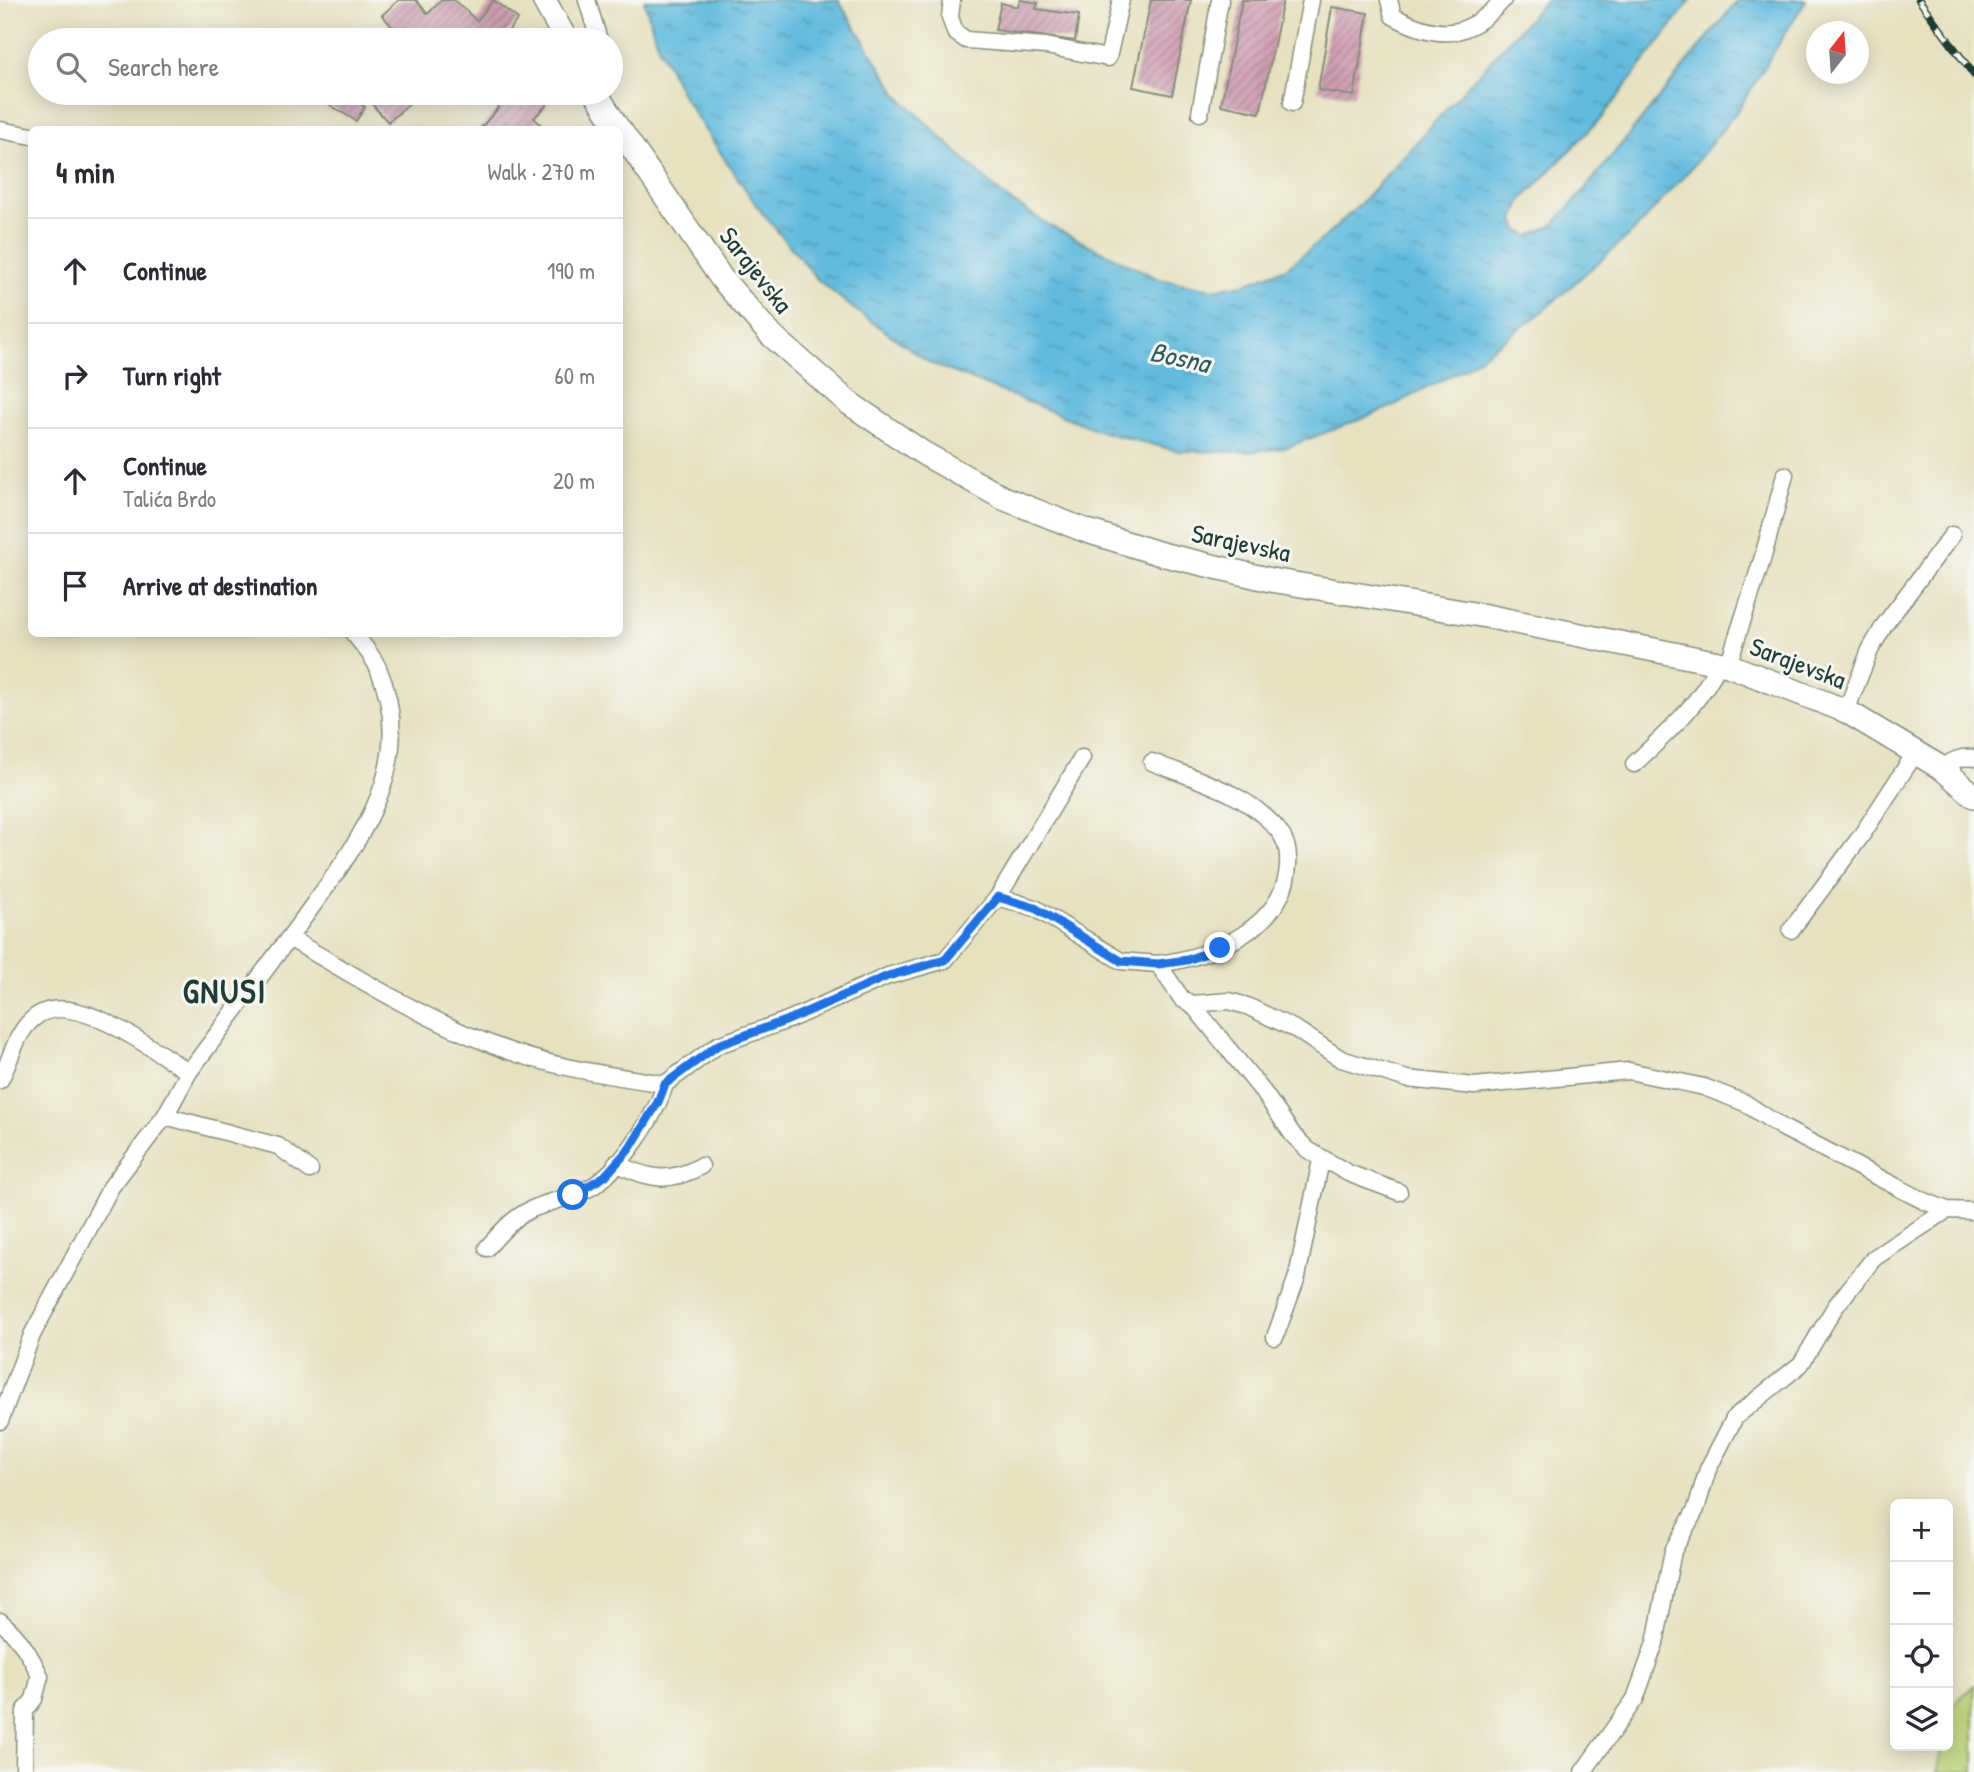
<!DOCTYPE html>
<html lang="en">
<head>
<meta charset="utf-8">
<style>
  body { margin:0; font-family:"Patrick Hand",sans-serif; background:#f7f7f7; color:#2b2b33 }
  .controls { position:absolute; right:21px; bottom:21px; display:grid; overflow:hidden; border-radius:10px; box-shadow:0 4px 18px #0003 }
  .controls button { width:63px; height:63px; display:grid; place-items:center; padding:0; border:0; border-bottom:2px solid #e1e1e2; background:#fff; color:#2b2b33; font:35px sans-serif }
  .compass { position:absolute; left:1806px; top:21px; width:63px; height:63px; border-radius:50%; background:#fff; box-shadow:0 4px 18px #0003; rotate:17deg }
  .stop { position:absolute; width:21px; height:21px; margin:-16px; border:5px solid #1a73e8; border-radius:50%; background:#fff }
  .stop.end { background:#1a73e8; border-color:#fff; box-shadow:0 2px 7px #0008 }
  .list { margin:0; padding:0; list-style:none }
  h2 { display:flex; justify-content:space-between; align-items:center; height:91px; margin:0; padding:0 28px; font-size:30px }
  h2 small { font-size:23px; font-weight:400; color:#7c7c81 }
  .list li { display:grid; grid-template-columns:46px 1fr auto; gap:21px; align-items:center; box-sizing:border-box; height:105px; padding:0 28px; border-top:2px solid #e1e1e2 }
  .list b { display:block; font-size:26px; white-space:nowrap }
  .list p { margin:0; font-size:23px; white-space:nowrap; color:#7c7c81 }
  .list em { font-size:23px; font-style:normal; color:#7c7c81 }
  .icon { flex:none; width:38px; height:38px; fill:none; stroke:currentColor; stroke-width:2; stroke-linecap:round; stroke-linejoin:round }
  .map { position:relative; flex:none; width:1974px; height:1772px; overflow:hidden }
  .search { position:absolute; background:#fff; box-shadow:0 4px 18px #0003; left:28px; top:28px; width:595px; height:77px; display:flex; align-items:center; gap:18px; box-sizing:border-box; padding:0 24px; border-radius:38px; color:#7c7c81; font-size:26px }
  .panel { position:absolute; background:#fff; box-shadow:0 4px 18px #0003; left:28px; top:126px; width:595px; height:511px; border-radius:10px }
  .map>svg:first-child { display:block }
  .grass { fill:#b9d074; stroke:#6c8654; stroke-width:2 }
  .water { fill:url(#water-ripples); stroke:#407c89; stroke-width:2 }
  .building { fill:url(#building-hatch) }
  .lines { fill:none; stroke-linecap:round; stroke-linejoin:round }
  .street-casing { stroke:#838f79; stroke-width:19 }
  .secondary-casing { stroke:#838f79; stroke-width:26 }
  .street { stroke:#fff; stroke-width:16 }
  .secondary { stroke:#fff; stroke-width:23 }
  .rail-casing { stroke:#1f3d34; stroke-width:8 }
  .rail { stroke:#f6f6f2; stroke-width:5; stroke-dasharray:16; stroke-linecap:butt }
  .route { stroke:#1a73e8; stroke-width:9 }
  .labels { text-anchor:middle; stroke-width:6; stroke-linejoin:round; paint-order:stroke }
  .street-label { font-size:26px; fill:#1f3d34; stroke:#f6f6f2 }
  .water-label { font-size:28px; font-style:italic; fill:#2f5c5e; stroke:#f6f6f2 }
  .district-label { font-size:33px; font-weight:bold; letter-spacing:2px; fill:#1f3d34; stroke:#f6f6f2 }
</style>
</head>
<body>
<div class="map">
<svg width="1974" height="1772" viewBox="0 0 1974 1772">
  <defs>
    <pattern id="water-ripples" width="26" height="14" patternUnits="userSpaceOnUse" patternTransform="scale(1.75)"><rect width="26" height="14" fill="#60bbde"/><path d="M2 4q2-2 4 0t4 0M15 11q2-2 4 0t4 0" fill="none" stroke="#4f99b5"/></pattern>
    <pattern id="building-hatch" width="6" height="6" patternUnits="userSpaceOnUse" patternTransform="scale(1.75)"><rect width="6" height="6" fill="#cf9bb1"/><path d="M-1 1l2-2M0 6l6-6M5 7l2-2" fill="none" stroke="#a78091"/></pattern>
  </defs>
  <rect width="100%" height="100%" fill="#f6f6f2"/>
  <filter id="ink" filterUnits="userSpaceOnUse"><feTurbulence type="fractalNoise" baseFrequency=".0143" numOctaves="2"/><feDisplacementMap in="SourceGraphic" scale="14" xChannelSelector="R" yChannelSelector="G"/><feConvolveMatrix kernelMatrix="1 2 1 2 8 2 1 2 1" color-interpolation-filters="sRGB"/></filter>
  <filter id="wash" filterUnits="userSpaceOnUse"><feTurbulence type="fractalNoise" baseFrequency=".00686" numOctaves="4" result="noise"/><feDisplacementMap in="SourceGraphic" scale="28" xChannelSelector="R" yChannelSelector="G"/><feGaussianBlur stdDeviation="1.57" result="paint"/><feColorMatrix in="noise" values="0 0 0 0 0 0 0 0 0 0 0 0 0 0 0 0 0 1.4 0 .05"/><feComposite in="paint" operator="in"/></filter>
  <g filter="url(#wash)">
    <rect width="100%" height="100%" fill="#e7e1be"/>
    <path class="grass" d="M 1974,1685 L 1974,1772 L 1937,1772 L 1943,1746 L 1948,1746 L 1951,1707 Z"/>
    <path class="water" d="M 644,0 L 838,0 L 900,98 L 1003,196 L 1052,227 L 1159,279 L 1212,289 L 1245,284 L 1286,268 L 1325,237 L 1360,204 L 1546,0 L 1691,0 L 1603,116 L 1521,201 L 1514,221 L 1519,231 L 1530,236 L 1553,225 L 1581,194 L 1738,0 L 1806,0 L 1738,110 L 1694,165 L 1634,231 L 1537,316 L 1463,369 L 1389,408 L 1285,448 L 1244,452 L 1178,451 L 1103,432 L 930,363 L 854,309 L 818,280 L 759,209 L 709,136 L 684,98 L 657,44 Z"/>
    <g id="blocks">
      <path class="building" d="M 399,0 L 416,0 L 428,14 L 441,0 L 454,0 L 477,21 L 493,0 L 518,19 L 501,40 L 404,40 L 382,15 Z
        M 1020,0 L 1038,3 L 1036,9 L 1079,15 L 1075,41 L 995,30 L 1001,3 L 1018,7 Z
        M 1151,0 L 1191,0 L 1172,95 L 1133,87 Z
        M 1242,0 L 1283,0 L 1260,113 L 1221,105 Z
        M 1332,7 L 1368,13 L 1354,96 L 1318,90 Z
        M 339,93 L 344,93 L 365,107 L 356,121 L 330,105 Z
        M 382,93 L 398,93 L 409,104 L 388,122 L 371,103 Z
        M 485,93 L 535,93 L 547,105 L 534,118 L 546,130 L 479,130 L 499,107 Z"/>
    </g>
  </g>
  <g filter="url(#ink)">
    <use href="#blocks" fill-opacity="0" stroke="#838f79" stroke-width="2"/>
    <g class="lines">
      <defs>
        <path id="street" d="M 587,0 L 599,40
          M 952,0 L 950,17 L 955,32 L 966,40 L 1046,46 L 1108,58 L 1121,0
          M 1389,0 L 1393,16 C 1438,40 1467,40 1503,0
          M 1292,103 L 1311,0
          M 1200,113 L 1220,0
          M 0,130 L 32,136
          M 1728,665 L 1763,557 L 1785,475
          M 1846,711 L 1870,650 L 1885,624 L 1952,535
          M 1152,762 C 1197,780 1246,792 1278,830 C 1287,841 1289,852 1288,865 C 1285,928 1211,957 1158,964
          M 1634,764 C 1666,734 1701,703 1719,663
          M 1943,769 C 1951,760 1963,756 1974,758
          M 998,897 L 1082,758
          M 1791,930 L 1861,836 L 1916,752
          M 289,938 C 355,976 421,1018 493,1045 C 548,1067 607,1075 665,1084 L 718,1045 L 788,1020 L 888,976 L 945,960 L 998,897 L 1035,908 L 1121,961 L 1158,964 L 1182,999 L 1192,1004 L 1229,1001 L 1247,1006 L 1297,1030 L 1341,1059 L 1407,1079 L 1474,1086 L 1629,1071 L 1704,1087 L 1745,1103 L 1783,1128 L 1922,1200 L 1947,1210 L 1974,1211
          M 1192,1004 L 1264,1093 L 1293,1135 L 1308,1150 L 1348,1173 L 1399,1192
          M 189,1072 C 226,1023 263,973 300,923 C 355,847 421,767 378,668 C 373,656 362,644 354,634
          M 0,1080 C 12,1059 15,1030 38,1015 C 77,990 155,1052 189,1072 L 165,1116 L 111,1187 L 32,1335 L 0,1421
          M 165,1116 L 278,1146 L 310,1170
          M 616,1163 C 648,1179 669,1184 701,1166
          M 487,1248 C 501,1232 516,1214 537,1207 C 555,1200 576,1196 593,1186 C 621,1168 656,1116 665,1084
          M 1275,1337 L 1297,1277 L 1321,1160
          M 0,1621 C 19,1637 30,1654 40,1676 L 34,1699 L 25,1711 L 24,1770
          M 1583,1772 L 1635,1699 L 1655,1643 L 1673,1551 L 1696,1509 L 1708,1469 L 1735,1417 L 1801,1364 L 1835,1307 L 1874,1258 L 1947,1210"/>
        <path id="secondary" d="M 544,0 L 566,40
          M 596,93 L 619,130
          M 620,130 L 722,279 L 770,334 L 849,403 L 923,453 L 1003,498 L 1084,530 L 1161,554 L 1271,580 L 1486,616 L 1728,665 L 1846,711 L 1943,769 L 1974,796"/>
      </defs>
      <use href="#street" class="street-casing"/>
      <use href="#secondary" class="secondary-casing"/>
      <use href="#street" class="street"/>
      <use href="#secondary" class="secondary"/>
      <defs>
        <path id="rail" d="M 1919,0 L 1974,75"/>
      </defs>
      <use href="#rail" class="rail-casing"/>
      <use href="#rail" class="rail"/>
    </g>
  </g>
  <g class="lines" filter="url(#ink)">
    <path class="route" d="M 573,1195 L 605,1176 L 630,1148 L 658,1102 L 665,1084 L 718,1045 L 788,1020 L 888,976 L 945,960 L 998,897 L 1035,908 L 1121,961 L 1158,964 L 1187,960 L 1220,948"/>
  </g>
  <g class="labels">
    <g class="street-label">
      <text transform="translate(756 270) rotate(52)" y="9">Sarajevska</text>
      <text transform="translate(1241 543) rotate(12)" y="9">Sarajevska</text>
      <text transform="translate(1798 663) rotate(21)" y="9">Sarajevska</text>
    </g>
    <g class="water-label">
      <text transform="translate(1180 357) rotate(12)" y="10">Bosna</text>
    </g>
    <g class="district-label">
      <text x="225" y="1003">GNUSI</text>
    </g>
  </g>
</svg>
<div class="controls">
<button>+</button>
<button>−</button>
<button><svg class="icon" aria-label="locate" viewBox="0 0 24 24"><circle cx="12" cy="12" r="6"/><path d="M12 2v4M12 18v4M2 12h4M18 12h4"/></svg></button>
<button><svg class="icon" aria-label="layers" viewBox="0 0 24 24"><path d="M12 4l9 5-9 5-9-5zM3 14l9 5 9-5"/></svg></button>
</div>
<svg class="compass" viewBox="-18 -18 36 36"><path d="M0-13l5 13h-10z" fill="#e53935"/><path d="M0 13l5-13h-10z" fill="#7c7c81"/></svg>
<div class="stop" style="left:573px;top:1195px"></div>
<div class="stop end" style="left:1220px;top:948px"></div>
<div class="search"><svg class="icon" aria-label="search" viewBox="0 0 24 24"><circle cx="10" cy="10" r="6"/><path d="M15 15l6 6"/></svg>Search here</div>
<section class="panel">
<h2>4 min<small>Walk · 270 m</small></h2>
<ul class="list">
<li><svg class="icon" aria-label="ahead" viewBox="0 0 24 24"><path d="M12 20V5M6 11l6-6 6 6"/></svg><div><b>Continue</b></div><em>190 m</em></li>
<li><svg class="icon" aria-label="right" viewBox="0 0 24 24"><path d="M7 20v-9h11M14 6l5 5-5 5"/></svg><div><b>Turn right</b></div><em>60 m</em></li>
<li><svg class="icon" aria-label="ahead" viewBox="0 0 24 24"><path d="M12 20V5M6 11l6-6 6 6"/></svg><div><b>Continue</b><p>Talića Brdo</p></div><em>20 m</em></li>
<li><svg class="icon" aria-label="arrive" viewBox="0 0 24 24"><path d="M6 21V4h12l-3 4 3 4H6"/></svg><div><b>Arrive at destination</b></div></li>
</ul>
</section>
</div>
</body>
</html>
